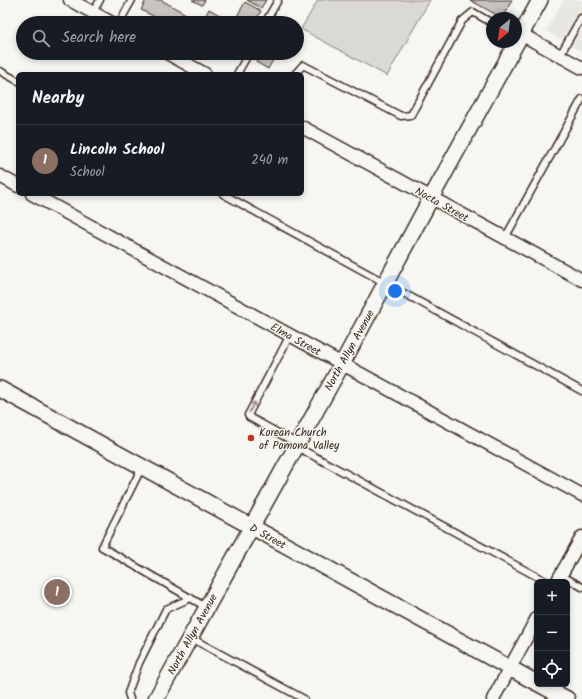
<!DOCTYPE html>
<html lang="en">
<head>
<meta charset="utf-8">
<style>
  body { margin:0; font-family:Kalam,sans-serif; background:#20242c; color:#f1f3f6 }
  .controls { position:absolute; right:12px; bottom:12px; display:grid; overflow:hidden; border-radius:6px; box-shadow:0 2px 6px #0003 }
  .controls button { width:36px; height:36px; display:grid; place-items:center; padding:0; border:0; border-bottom:1px solid #363941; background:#171b24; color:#f1f3f6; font:20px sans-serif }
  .compass { position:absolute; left:486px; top:12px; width:36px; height:36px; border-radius:50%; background:#171b24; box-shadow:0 2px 6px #0003; rotate:209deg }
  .you { position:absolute; left:395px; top:291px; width:14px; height:14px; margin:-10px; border:3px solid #fff; border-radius:50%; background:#1a73e8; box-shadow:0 0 0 6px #1a73e833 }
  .badge { display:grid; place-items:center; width:26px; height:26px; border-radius:50%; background:#7c3aed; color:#fff; font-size:13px; font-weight:700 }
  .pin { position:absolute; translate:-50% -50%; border:2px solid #fff; box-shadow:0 1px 4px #0006 }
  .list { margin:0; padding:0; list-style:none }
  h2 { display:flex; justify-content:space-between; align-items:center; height:52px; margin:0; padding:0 16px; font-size:17px }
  h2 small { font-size:13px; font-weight:400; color:#9ea1a6 }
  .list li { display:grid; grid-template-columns:26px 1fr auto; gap:12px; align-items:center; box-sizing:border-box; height:72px; padding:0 16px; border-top:1px solid #363941 }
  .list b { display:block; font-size:15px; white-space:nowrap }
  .list p { margin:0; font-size:13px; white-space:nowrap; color:#9ea1a6 }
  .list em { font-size:13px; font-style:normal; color:#9ea1a6 }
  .icon { flex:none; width:22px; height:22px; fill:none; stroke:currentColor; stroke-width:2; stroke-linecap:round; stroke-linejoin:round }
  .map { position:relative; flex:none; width:582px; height:699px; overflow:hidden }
  .search { position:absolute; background:#171b24; box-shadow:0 2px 6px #0003; left:16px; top:16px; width:288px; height:44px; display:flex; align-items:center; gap:10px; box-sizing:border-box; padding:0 14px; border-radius:22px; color:#9ea1a6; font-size:15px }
  .panel { position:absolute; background:#171b24; box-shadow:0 2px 6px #0003; left:16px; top:72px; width:288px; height:124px; border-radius:6px }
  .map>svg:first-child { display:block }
  .built { fill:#e8e7e2 }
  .green { fill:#dad9d3; stroke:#8a8278 }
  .building { fill:#c8c3be; stroke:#3b2a1e }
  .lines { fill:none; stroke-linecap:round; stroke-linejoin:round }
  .service-casing { stroke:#3b2a1e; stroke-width:9 }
  .minor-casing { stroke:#3b2a1e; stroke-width:15 }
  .tertiary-casing { stroke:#3b2a1e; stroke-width:18 }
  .service { stroke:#f6f6f2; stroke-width:6 }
  .minor { stroke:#f6f6f2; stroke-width:12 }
  .tertiary { stroke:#f6f6f2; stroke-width:15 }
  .oneway { stroke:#989088 }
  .poi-dot { fill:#c8321e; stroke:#f6f6f2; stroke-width:1.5 }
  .labels { text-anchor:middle; stroke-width:3; stroke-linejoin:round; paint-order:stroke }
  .street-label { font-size:11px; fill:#3b2a1e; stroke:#f6f6f2 }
  .poi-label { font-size:11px; fill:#3b2a1e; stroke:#f6f6f2; text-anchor:start }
</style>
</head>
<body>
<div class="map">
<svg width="582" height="699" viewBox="0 0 582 699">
  <rect width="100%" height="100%" fill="#f6f6f2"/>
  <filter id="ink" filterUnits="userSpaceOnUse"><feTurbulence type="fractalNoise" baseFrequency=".025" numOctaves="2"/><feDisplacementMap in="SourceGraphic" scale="8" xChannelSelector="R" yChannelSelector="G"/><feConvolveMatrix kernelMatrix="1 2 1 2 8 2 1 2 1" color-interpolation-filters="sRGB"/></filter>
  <g filter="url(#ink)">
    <path class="built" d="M 563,0 L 582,0 L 582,52 L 546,31 Z"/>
    <path class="green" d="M 318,0 L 430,0 L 387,76 L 301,29 Z"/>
    <path class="building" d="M 146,0 L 161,0 L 193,18 L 190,23 L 169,23 L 170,21 L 160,16 L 159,19 L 141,10 Z
      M 192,0 L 205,0 L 202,5 Z
      M 247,0 L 266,0 L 261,8 Z
      M 470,0 L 512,0 L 502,18 Z
      M 245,2 L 261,11 L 254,23 L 240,23 L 235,20 Z
      M 209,9 L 223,17 L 220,23 L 202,23 Z
      M 261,53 L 277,53 L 268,69 L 256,62 Z"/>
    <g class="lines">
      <defs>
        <path id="service" d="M 93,12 L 100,0
          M 119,23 L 132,0
          M 265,23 L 278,0
          M 560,55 L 581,18 L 582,18
          M 0,71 L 18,81
          M 237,74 L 249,53
          M 295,74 L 303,65 L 401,116 L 411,115 L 462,21 L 473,12 L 492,23
          M 223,194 L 582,391
          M 505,238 L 582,99
          M 290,335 L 248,415 L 249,417 L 298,444
          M 297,447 L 547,582
          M 142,467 L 102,547 L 206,607
          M 561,575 L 582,587
          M 191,638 L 304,699
          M 130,699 L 128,693 L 139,663 L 166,609 L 191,598"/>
        <path id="minor" d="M 70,0 L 112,23
          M 521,34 L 582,68
          M 167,53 L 205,74
          M 302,127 L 582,280
          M 0,176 L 18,186
          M 32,194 L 582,495
          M 557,582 L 582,537
          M 493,699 L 537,618"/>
        <path id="tertiary" d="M 0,389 L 537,683
          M 539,684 L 567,699
          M 156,699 L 342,364 L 431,198 L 540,0"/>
      </defs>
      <use href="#service" class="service-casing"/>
      <use href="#minor" class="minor-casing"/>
      <use href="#tertiary" class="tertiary-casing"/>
      <use href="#service" class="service"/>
      <use href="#minor" class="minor"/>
      <use href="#tertiary" class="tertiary"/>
    </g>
    <defs><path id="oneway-shaft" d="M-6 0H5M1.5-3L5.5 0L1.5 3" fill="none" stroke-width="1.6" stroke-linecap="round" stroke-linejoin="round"/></defs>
    <use class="oneway" href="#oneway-shaft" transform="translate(252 407) rotate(-62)"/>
  </g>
  <circle class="poi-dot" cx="251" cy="438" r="4"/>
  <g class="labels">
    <g class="street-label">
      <text transform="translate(442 204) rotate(29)" y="4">Nocta Street</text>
      <text transform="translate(296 339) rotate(29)" y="4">Elma Street</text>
      <text transform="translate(349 350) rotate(-61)" y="4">North Allyn Avenue</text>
      <text transform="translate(268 536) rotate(29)" y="4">D Street</text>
      <text transform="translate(192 634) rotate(-61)" y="4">North Allyn Avenue</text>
    </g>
    <g class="poi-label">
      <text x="259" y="436">Korean Church<tspan x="259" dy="13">of Pomona Valley</tspan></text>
    </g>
  </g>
</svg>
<div class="controls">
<button>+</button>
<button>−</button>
<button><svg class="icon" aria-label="locate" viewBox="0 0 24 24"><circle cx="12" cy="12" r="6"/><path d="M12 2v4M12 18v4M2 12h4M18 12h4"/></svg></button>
</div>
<svg class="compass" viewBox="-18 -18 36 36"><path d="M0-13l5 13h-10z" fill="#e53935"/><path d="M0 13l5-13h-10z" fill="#9ea1a6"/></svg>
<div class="you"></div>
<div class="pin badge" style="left:57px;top:592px;background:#8d6e63">1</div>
<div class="search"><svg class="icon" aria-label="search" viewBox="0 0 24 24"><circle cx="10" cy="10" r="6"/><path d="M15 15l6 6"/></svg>Search here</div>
<section class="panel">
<h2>Nearby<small></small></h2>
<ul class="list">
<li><span class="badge" style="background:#8d6e63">1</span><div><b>Lincoln School</b><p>School</p></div><em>240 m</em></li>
</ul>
</section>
</div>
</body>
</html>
